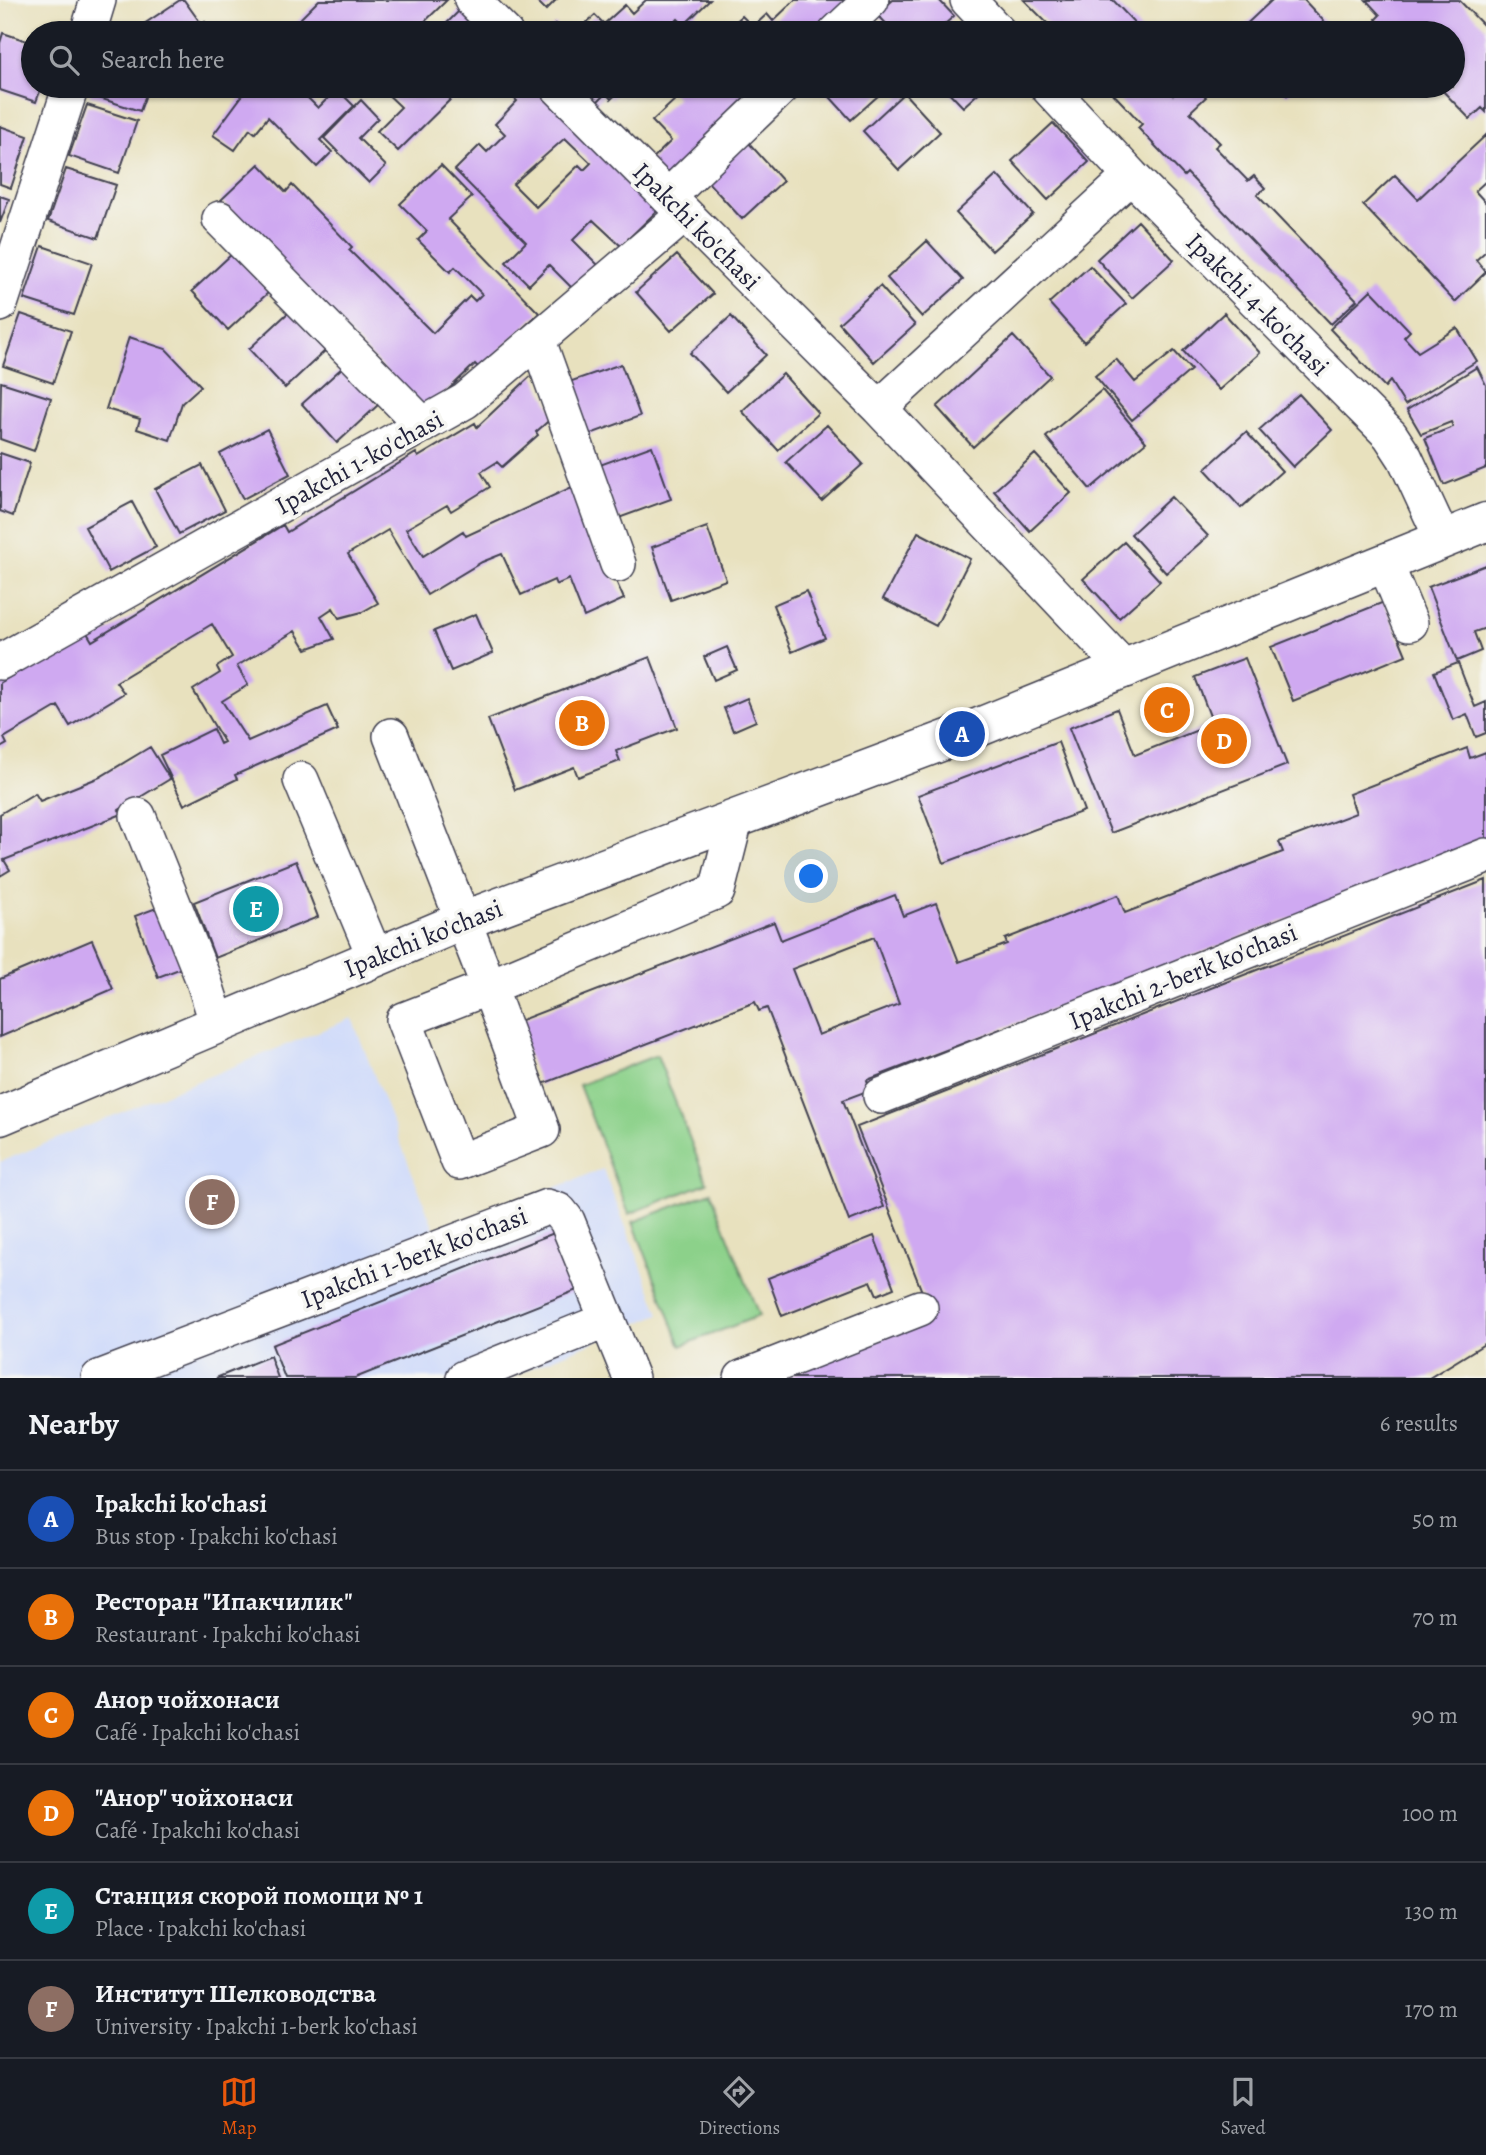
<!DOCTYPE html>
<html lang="en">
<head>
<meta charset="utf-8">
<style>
  body { margin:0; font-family:Alegreya,serif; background:#242831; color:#f1f3f6 }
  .you { position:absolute; left:812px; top:877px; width:24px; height:24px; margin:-18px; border:5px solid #fff; border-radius:50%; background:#1a73e8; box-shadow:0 0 0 10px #1a73e833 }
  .badge { display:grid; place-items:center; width:46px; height:46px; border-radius:50%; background:#ea580c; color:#fff; font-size:23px; font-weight:700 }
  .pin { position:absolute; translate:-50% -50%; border:4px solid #fff; box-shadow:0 2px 7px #0006 }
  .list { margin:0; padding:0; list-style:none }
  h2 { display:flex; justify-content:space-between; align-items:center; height:91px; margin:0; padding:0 28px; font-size:30px }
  h2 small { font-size:23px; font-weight:400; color:#9ea1a6 }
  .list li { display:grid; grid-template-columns:46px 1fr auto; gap:21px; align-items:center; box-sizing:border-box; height:98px; padding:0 28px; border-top:2px solid #363941 }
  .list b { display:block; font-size:26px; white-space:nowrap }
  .list p { margin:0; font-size:23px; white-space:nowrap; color:#9ea1a6 }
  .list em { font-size:23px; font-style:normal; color:#9ea1a6 }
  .icon { flex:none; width:38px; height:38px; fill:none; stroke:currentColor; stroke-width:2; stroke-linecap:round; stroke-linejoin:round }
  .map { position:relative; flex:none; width:1486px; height:1378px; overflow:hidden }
  .search { position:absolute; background:#171b24; box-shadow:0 2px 5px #0004; left:21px; right:21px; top:21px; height:77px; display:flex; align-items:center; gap:18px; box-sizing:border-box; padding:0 24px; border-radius:38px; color:#9ea1a6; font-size:26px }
  .sheet { height:679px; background:#171b24 }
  nav { display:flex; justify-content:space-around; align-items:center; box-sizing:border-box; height:98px; border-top:2px solid #363941; background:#171b24; font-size:19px; color:#9ea1a6 }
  nav a { display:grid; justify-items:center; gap:4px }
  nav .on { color:#ea580c }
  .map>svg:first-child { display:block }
  .built { fill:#cfdafa }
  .green { fill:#8cd18a; stroke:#577a62; stroke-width:2 }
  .building { fill:#cfa9f1; fill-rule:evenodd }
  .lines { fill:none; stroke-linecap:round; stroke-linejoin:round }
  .minor-casing { stroke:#403f4f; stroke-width:38 }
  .major-casing { stroke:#403f4f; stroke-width:41 }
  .minor { stroke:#fff; stroke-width:35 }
  .major { stroke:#fff; stroke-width:38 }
  .labels { text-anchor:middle; stroke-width:7; stroke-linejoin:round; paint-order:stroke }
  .street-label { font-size:26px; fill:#22223b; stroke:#f6f6f2 }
</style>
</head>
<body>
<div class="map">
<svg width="1486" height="1378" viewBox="0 0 1486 1378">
  <rect width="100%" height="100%" fill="#f6f6f2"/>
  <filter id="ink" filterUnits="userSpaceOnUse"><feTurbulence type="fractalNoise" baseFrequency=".0143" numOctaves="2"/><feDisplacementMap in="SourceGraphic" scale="14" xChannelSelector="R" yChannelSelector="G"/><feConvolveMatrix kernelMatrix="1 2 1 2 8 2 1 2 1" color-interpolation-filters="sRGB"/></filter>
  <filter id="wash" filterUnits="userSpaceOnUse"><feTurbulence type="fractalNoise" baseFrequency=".00686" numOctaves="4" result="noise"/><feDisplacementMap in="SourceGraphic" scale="28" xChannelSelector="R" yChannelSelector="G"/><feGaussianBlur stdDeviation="1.57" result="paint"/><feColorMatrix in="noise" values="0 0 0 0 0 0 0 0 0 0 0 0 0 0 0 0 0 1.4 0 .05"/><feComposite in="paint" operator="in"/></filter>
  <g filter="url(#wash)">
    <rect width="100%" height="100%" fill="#e8e1be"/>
    <path class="built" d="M 352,1018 L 436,1234 L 603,1169 L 660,1314 L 507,1378 L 0,1378 L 0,1162 Z"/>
    <path class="green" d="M 657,1055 L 707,1183 L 629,1214 L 579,1085 Z
      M 711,1192 L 759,1316 L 681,1346 L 633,1222 Z"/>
    <g id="blocks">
      <path class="building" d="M 180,0 L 184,0 L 202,25 L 205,22 L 215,33 L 151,33 L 144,24 Z
        M 319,0 L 447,0 L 413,33 L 286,33 Z
        M 536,0 L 556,0 L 546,10 Z
        M 646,0 L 710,0 L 684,25 L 678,19 L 664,33 L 575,33 L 595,15 L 604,24 L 625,5 L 632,13 Z
        M 795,0 L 853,0 L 819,33 L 724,33 L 742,16 L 753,27 L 767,14 L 773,21 Z
        M 893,0 L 939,0 L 954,16 L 935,33 L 895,33 L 877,14 Z
        M 1024,0 L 1113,0 L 1144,33 L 1057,33 Z
        M 1272,0 L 1304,0 L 1335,33 L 1237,33 Z
        M 1366,0 L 1459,0 L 1486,28 L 1486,112 L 1482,108 L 1470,119 L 1438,86 L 1453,86 L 1453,33 L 1389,33 L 1376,19 L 1380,15 Z
        M 463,7 L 489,33 L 437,33 Z
        M 555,24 L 564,33 L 546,33 Z
        M 3,33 L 33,43 L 33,86 L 42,86 L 36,102 L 0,90 L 0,43 Z
        M 93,86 L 149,86 L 140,111 L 90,95 Z
        M 237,86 L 296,86 L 318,108 L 337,89 L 334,86 L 356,86 L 345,97 L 354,106 L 320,140 L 332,152 L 317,167 L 268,117 L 255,133 L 250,129 L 235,150 L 213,135 L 244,93 Z
        M 379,86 L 421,87 L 464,86 L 398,151 L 377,131 L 401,107 Z
        M 502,86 L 540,86 L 661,207 L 621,246 L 593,220 L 573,240 L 598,265 L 574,290 L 549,265 L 529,285 L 506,262 L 526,242 L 455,170 L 480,145 L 487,152 L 505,134 L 495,124 L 517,101 ZM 565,138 L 591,163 L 584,170 L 579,165 L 536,207 L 513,184 Z
        M 573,86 L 625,86 L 611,99 L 606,93 L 593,106 Z
        M 675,86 L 767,86 L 669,187 L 647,164 L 671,141 L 652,121 L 677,98 L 670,90 Z
        M 820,86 L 889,86 L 851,120 Z
        M 943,86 L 986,86 L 963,107 Z
        M 1106,86 L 1164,86 L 1173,95 L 1183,86 L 1196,86 L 1206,97 L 1190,112 L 1220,143 L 1215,147 L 1248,181 L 1254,176 L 1265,188 L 1257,195 L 1357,300 L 1331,324 L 1187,173 L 1184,176 L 1138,128 L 1142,124 Z
        M 1278,86 L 1297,86 L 1287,95 Z
        M 904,93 L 940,132 L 899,170 L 863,131 Z
        M 361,100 L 378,118 L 358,138 L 386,166 L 369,183 L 324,138 Z
        M 87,105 L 137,121 L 119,173 L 69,156 Z
        M 1053,123 L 1089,162 L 1048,200 L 1012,161 Z
        M 0,126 L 28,136 L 11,188 L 0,184 Z
        M 1486,135 L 1486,181 L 1475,191 L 1486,203 L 1486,251 L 1476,260 L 1486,272 L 1455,302 L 1363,205 L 1395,175 L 1418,199 Z
        M 748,142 L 783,181 L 742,219 L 706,180 Z
        M 259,164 L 286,192 L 292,185 L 352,247 L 349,250 L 433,333 L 470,296 L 475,301 L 482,294 L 455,267 L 450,272 L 418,240 L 427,231 L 400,204 L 441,165 L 472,197 L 448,219 L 539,313 L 480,369 L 475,364 L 425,412 L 221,200 Z
        M 66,169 L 116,185 L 98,238 L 48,221 Z
        M 997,175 L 1033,214 L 992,251 L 956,213 Z
        M 0,196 L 9,199 L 0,223 Z
        M 1138,221 L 1174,260 L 1132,298 L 1097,259 Z
        M 927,241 L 963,280 L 922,317 L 887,278 Z
        M 42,246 L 92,263 L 74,315 L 24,299 Z
        M 233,253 L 269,292 L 228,330 L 192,291 Z
        M 677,255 L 713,294 L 671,331 L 636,292 Z
        M 1090,266 L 1126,304 L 1084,342 L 1049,303 Z
        M 880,286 L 915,325 L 874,362 L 839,323 Z
        M 1371,290 L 1410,331 L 1404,337 L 1418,352 L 1457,328 L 1477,361 L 1405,405 L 1390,381 L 1385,387 L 1330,329 Z
        M 290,311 L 326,350 L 285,388 L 249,349 Z
        M 1224,313 L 1260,353 L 1219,390 L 1183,351 Z
        M 21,314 L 71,331 L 53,383 L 3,366 Z
        M 731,316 L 766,355 L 726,392 L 690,353 Z
        M 1013,336 L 1050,376 L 973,447 L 937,407 Z
        M 129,337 L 166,349 L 201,386 L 182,403 L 170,440 L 137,429 L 140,419 L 106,409 Z
        M 1174,351 L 1191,370 L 1132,420 L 1095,376 L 1116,359 L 1135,382 Z
        M 621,364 L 640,416 L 585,436 L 566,383 Z
        M 343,367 L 378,405 L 337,443 L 302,404 Z
        M 1477,367 L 1486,385 L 1486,468 L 1444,485 L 1425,438 L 1453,427 L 1451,422 L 1421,434 L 1407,410 Z
        M 533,374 L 555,415 L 536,432 L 538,435 L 502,467 L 497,462 L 481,472 L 490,487 L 451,511 L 447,505 L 406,529 L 423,556 L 463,531 L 466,536 L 574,486 L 624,599 L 584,617 L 569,579 L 556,585 L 554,580 L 521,595 L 502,554 L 482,562 L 427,595 L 388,530 L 348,554 L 378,603 L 362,612 L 339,618 L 333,608 L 321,616 L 334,639 L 306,649 L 295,631 L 237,666 L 248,685 L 222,701 L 248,741 L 327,706 L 338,730 L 235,775 L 237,779 L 184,805 L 160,755 L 213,729 L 220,744 L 224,742 L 193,690 L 220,673 L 217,667 L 232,657 L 212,624 L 116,682 L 124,693 L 70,726 L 58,706 L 4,738 L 7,744 L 0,748 L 0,683 L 86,631 L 92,641 L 283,525 L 287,532 L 416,453 L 418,457 L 475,423 L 477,427 Z
        M 783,374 L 818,413 L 778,450 L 742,411 Z
        M 1,382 L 51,398 L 34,451 L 0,439 Z
        M 1102,390 L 1146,442 L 1090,489 L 1046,437 Z
        M 1299,394 L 1332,430 L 1293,467 L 1259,430 Z
        M 827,425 L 863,464 L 822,501 L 786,462 Z
        M 267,429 L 290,474 L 243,499 L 220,454 Z
        M 1246,432 L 1282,471 L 1241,508 L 1205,469 Z
        M 652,446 L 671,499 L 616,519 L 597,466 Z
        M 0,453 L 30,463 L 13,516 L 0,511 Z
        M 1035,454 L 1071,493 L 1030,531 L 994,491 Z
        M 202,465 L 225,510 L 179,534 L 155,489 Z
        M 1171,497 L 1208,536 L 1166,573 L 1131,534 Z
        M 132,502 L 156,547 L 109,572 L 85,527 Z
        M 707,527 L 726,580 L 671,600 L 652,547 Z
        M 918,532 L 970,559 L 936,626 L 883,599 Z
        M 1124,542 L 1160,581 L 1119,618 L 1083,579 Z
        M 1486,565 L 1486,628 L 1474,632 L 1481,651 L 1457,661 L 1428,587 Z
        M 806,591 L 825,638 L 792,652 L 773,605 Z
        M 1384,602 L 1406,655 L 1293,701 L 1271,647 Z
        M 476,614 L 493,653 L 451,671 L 434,631 Z
        M 727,647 L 737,670 L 714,680 L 704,657 Z
        M 650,657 L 677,728 L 616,751 L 620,761 L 578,777 L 574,767 L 515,790 L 488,719 Z
        M 1245,658 L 1287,765 L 1111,833 L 1069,728 L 1117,709 L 1135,755 L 1213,724 L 1195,677 Z
        M 1458,663 L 1475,707 L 1486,702 L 1486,733 L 1476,737 L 1467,714 L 1453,720 L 1434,672 Z
        M 747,698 L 756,721 L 733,731 L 724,708 Z
        M 1058,742 L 1084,811 L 944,863 L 918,795 Z
        M 150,747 L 170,779 L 119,810 L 122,814 L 4,860 L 10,870 L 0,876 L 0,814 L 35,793 L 40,801 L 100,777 Z
        M 1467,748 L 1470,758 L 1486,752 L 1486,844 L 867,1080 L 870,1090 L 843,1100 L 884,1207 L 849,1221 L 767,1008 L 759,1011 L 755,1002 L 540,1085 L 516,1022 L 774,922 L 781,940 L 895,895 L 903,916 L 936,903 L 959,962 L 1007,944 L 1005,939 L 1118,895 L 1125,913 L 1283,852 L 1279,842 L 1356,813 L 1349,794 ZM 874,937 L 899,1004 L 818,1035 L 792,969 Z
        M 296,861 L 318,917 L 215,958 L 194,902 Z
        M 1486,880 L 1486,1343 L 1429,1378 L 784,1378 L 932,1317 L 857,1127 Z
        M 159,907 L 182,968 L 158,977 L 135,916 Z
        M 92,940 L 113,989 L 0,1037 L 0,979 Z
        M 554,1233 L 577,1290 L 355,1378 L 285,1378 L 272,1345 Z
        M 874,1236 L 894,1288 L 877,1295 L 871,1281 L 782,1316 L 768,1278 Z
        M 270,1356 L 278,1378 L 216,1378 Z"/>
    </g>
  </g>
  <g filter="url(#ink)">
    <use href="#blocks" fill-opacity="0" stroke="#403f4f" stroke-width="2"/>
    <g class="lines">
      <defs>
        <path id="minor" d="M 472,0 L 505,33
          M 968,0 L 999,33
          M 88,33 L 98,0
          M 836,33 L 871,0
          M 557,86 L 879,408 L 1126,670
          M 1047,86 L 1131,176 L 1390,435 L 1405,458 L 1443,540
          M 668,197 L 783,86
          M 220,219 L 423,425
          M 0,304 L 71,86
          M 538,341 L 618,564
          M 879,408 L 1131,176
          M 1385,563 L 1410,623
          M 0,662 L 465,401 L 685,214
          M 391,736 L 489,987 L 717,891 L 735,820
          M 301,780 L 375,957
          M 138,816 L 204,981 L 217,1022
          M 489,987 L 542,1130 L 459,1162 L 404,1020 Z
          M 881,1096 L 1486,856
          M 99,1378 L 547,1207 L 559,1211 L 567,1221 L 631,1378
          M 464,1378 L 607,1320
          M 742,1378 L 920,1308"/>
        <path id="major" d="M 0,1116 L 462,921 L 962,734 L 1486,522"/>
      </defs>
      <use href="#minor" class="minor-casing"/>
      <use href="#major" class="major-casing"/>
      <use href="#minor" class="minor"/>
      <use href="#major" class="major"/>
    </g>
  </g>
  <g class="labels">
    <g class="street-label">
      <text transform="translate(697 226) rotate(45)" y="9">Ipakchi ko'chasi</text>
      <text transform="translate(1258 304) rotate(45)" y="9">Ipakchi 4-ko'chasi</text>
      <text transform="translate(359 462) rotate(-29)" y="9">Ipakchi 1-ko'chasi</text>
      <text transform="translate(423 938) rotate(-22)" y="9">Ipakchi ko'chasi</text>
      <text transform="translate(1183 976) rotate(-22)" y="9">Ipakchi 2-berk ko'chasi</text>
      <text transform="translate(414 1257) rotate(-21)" y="9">Ipakchi 1-berk ko'chasi</text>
    </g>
  </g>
</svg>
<div class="you"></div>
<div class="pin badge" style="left:962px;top:734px;background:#1a4fb4">A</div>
<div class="pin badge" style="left:582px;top:723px;background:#e8710a">B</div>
<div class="pin badge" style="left:1167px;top:710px;background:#e8710a">C</div>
<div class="pin badge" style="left:1224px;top:741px;background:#e8710a">D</div>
<div class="pin badge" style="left:256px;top:909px;background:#0f9aa8">E</div>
<div class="pin badge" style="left:212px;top:1202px;background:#8d6e63">F</div>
<div class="search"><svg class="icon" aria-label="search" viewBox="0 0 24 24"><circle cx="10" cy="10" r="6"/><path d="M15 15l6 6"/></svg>Search here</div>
</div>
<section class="sheet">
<h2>Nearby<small>6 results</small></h2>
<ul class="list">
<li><span class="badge" style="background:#1a4fb4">A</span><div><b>Ipakchi ko'chasi</b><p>Bus stop · Ipakchi ko'chasi</p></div><em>50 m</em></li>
<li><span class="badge" style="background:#e8710a">B</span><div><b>Ресторан &quot;Ипакчилик&quot;</b><p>Restaurant · Ipakchi ko'chasi</p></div><em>70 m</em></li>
<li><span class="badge" style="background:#e8710a">C</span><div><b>Анор чойхонаси</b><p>Café · Ipakchi ko'chasi</p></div><em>90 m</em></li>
<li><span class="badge" style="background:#e8710a">D</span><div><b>&quot;Анор&quot; чойхонаси</b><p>Café · Ipakchi ko'chasi</p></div><em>100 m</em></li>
<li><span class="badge" style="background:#0f9aa8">E</span><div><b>Станция скорой помощи № 1</b><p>Place · Ipakchi ko'chasi</p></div><em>130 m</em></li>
<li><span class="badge" style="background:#8d6e63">F</span><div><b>Институт Шелководства</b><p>University · Ipakchi 1-berk ko'chasi</p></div><em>170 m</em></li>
</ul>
</section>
<nav>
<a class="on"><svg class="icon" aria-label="map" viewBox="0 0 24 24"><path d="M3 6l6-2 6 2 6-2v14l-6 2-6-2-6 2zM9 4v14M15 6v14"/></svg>Map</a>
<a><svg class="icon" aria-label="directions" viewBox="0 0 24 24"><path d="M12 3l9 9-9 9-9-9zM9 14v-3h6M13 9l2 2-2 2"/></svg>Directions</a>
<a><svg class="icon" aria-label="saved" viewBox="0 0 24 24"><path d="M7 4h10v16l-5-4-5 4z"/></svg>Saved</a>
</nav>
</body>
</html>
